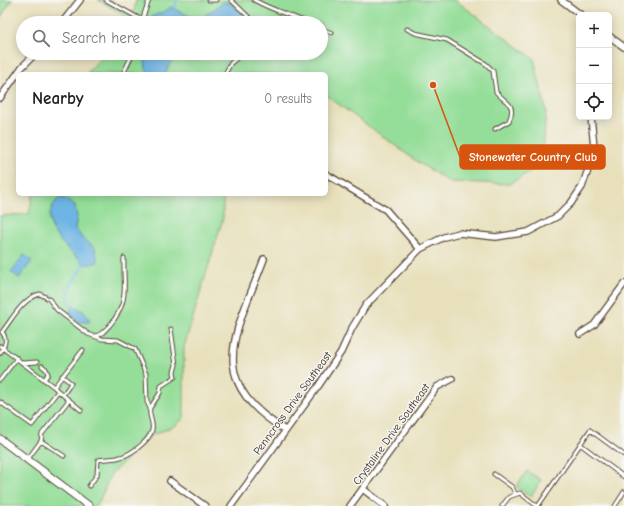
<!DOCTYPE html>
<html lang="en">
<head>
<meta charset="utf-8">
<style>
  body { margin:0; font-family:"Comic Neue",sans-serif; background:#f6f6f6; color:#222 }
  .controls { position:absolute; right:12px; top:12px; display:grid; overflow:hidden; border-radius:6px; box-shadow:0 2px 10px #0003 }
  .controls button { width:36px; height:36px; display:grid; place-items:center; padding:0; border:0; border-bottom:1px solid #e0e0e0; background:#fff; color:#222; font:20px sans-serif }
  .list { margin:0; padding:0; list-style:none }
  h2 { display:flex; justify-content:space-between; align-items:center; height:52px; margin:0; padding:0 16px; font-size:17px }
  h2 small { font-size:13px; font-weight:400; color:#767676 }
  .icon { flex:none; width:22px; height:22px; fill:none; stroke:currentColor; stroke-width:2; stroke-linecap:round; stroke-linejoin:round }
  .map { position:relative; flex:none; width:624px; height:506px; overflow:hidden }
  .search { position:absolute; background:#fff; box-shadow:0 2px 10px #0003; left:16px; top:16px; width:312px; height:44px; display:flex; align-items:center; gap:10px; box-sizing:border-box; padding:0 14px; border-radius:22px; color:#767676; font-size:15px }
  .panel { position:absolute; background:#fff; box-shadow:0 2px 10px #0003; left:16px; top:72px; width:312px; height:124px; border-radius:6px }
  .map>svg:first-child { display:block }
  .green { fill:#95de99; stroke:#68845c }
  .water { fill:#6eb5e5; stroke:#547082 }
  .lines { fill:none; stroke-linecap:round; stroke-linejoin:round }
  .stream { stroke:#6eb5e5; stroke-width:2 }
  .service-casing { stroke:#554536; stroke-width:5 }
  .minor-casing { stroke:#554536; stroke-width:8 }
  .tertiary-casing { stroke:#554536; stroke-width:9 }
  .service { stroke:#fff; stroke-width:3 }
  .minor { stroke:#fff; stroke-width:5.5 }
  .tertiary { stroke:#fff; stroke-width:7 }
  .labels { text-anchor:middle; stroke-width:3; stroke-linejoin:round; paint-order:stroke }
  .street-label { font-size:11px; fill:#3b2a1e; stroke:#f6f6f2 }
  .leader { fill:none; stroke:#d7540e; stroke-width:1.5 }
  .callout-dot { fill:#d7540e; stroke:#f6f6f2; stroke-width:1.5 }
  .callout { fill:#d7540e; stroke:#d7540e; stroke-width:1.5 }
  .callout-label { font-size:12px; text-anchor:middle; font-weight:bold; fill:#fff }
</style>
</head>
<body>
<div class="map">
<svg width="624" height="506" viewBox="0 0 624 506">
  <rect width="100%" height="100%" fill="#f6f6f2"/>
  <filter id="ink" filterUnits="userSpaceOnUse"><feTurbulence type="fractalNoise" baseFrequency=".025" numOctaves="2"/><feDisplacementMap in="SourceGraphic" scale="8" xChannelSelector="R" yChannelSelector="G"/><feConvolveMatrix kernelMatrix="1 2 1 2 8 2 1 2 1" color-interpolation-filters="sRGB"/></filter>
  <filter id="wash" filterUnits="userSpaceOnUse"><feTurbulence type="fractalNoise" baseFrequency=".012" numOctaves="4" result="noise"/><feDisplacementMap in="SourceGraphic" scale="16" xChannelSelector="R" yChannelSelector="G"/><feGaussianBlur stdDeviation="0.9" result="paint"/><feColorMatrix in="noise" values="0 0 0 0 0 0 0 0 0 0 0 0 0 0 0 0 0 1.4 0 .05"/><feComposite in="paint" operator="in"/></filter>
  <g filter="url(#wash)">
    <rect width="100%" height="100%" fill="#e8e0bb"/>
    <path class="green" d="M 0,0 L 12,0 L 0,18 Z
      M 98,0 L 109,0 L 129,12 L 134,12 L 136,0 L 455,0 L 534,59 L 546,111 L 543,152 L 532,170 L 510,184 L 450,182 L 419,163 L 326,95 L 326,74 L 86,74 L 105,53 L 321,53 L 321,23 L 133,23 L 129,18 Z
      M 33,194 L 223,194 L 223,218 L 184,347 L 184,418 L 175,426 L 152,435 L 111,474 L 97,506 L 0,506 L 0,216 L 29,214 Z
      M 527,471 L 541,480 L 531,497 L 516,487 Z"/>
    <path class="water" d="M 224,2 L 232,4 L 250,23 L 146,23 C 155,11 163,15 170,7 L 198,20 Z
      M 144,53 L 197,53 C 183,59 170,52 166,74 L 149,74 L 146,69 Z
      M 63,198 L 75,205 L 77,217 L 75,228 L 82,238 L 95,248 L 98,262 L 87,265 C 69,251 34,224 58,199 Z
      M 24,255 L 32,261 L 19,278 L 11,272 Z
      M 74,306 L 83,311 L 90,320 L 89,322 L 79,322 L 71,315 L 70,310 Z"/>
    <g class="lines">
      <path class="stream" d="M 175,8 L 177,0
        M 71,307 C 62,290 77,278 84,264 L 81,262"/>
    </g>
  </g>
  <g filter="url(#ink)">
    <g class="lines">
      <defs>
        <path id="service" d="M 106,0 L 142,20
          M 209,0 L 216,0
          M 231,0 L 255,23
          M 254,0 C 272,10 290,15 308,23
          M 141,23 L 149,0
          M 321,29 L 332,33
          M 407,29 L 415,33 L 447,40 L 486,64 L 493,71 L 496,92 C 505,103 517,103 509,121 L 495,129
          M 123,74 L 133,53
          M 225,74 L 231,63 L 243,53
          M 2,332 C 12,319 23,298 40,294 L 49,299 L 57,310 L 88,334 L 102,339 L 118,340 L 135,349 L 146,374 L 147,402 L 150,408 C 148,416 154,422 152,430 C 149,442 129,456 117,458 C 110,459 104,459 98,460 L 97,475 L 89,486
          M 95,336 C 102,335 105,330 110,325 C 130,301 123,287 124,258
          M 0,346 L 54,387
          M 0,353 C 5,346 8,339 2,332
          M 23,363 L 37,362
          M 42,366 L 46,369 L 48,374 L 44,380
          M 62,376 L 71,383 L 63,395
          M 0,380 L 17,358
          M 58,391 L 54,387 L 83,350
          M 0,402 L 32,425 L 58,391 L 69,400
          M 150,408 L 160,393 L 161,386 L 175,377 L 174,372 L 176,365 L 171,329
          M 41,441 L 64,456
          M 580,444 L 624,477
          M 27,460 L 41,441 L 42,434 L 69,400 L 81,410
          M 494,474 L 512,487 L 515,493
          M 502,506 L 509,497 L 520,493 L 537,506
          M 538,506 L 590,430 L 624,455
          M 615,506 L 624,492"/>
        <path id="minor" d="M 561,0 L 581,15
          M 62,23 L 80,0
          M 609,36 L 624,47
          M 0,98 L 22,67 L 36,53
          M 326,174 L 386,210 L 420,249
          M 264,259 C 237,332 202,379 285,430
          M 580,334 L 594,325 L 624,284
          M 170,481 L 205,506
          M 363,489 L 385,506
          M 231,506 L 319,385 L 341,352 L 352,328 L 366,305 L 420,249 L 444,237 L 459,233 L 496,237 L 528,232 L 558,216 L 571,203 L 582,187 L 589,167 L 594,147 L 591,117
          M 350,506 L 437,387 L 452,379"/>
        <path id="tertiary" d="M 0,439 L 89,506"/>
      </defs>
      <use href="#service" class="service-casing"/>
      <use href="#minor" class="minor-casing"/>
      <use href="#tertiary" class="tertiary-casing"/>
      <use href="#service" class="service"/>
      <use href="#minor" class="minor"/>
      <use href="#tertiary" class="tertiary"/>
    </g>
  </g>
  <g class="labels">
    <g class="street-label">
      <text transform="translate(292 403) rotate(-54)" y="4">Penncross Drive Southeast</text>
      <text transform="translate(391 434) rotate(-54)" y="4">Crystaline Drive Southeast</text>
    </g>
  </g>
  <path class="leader" d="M433 85L460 157"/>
  <circle class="callout-dot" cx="433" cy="85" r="4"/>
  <rect class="callout" x="460" y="145" width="145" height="24" rx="4"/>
  <g class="callout-label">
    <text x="533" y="161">Stonewater Country Club</text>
  </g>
</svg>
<div class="controls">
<button>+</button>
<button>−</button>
<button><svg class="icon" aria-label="locate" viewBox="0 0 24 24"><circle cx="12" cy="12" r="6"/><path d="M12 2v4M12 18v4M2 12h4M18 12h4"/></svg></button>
</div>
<div class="search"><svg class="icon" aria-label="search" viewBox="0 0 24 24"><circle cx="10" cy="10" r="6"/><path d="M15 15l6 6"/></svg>Search here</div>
<section class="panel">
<h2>Nearby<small>0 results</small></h2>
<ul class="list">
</ul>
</section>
</div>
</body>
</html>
